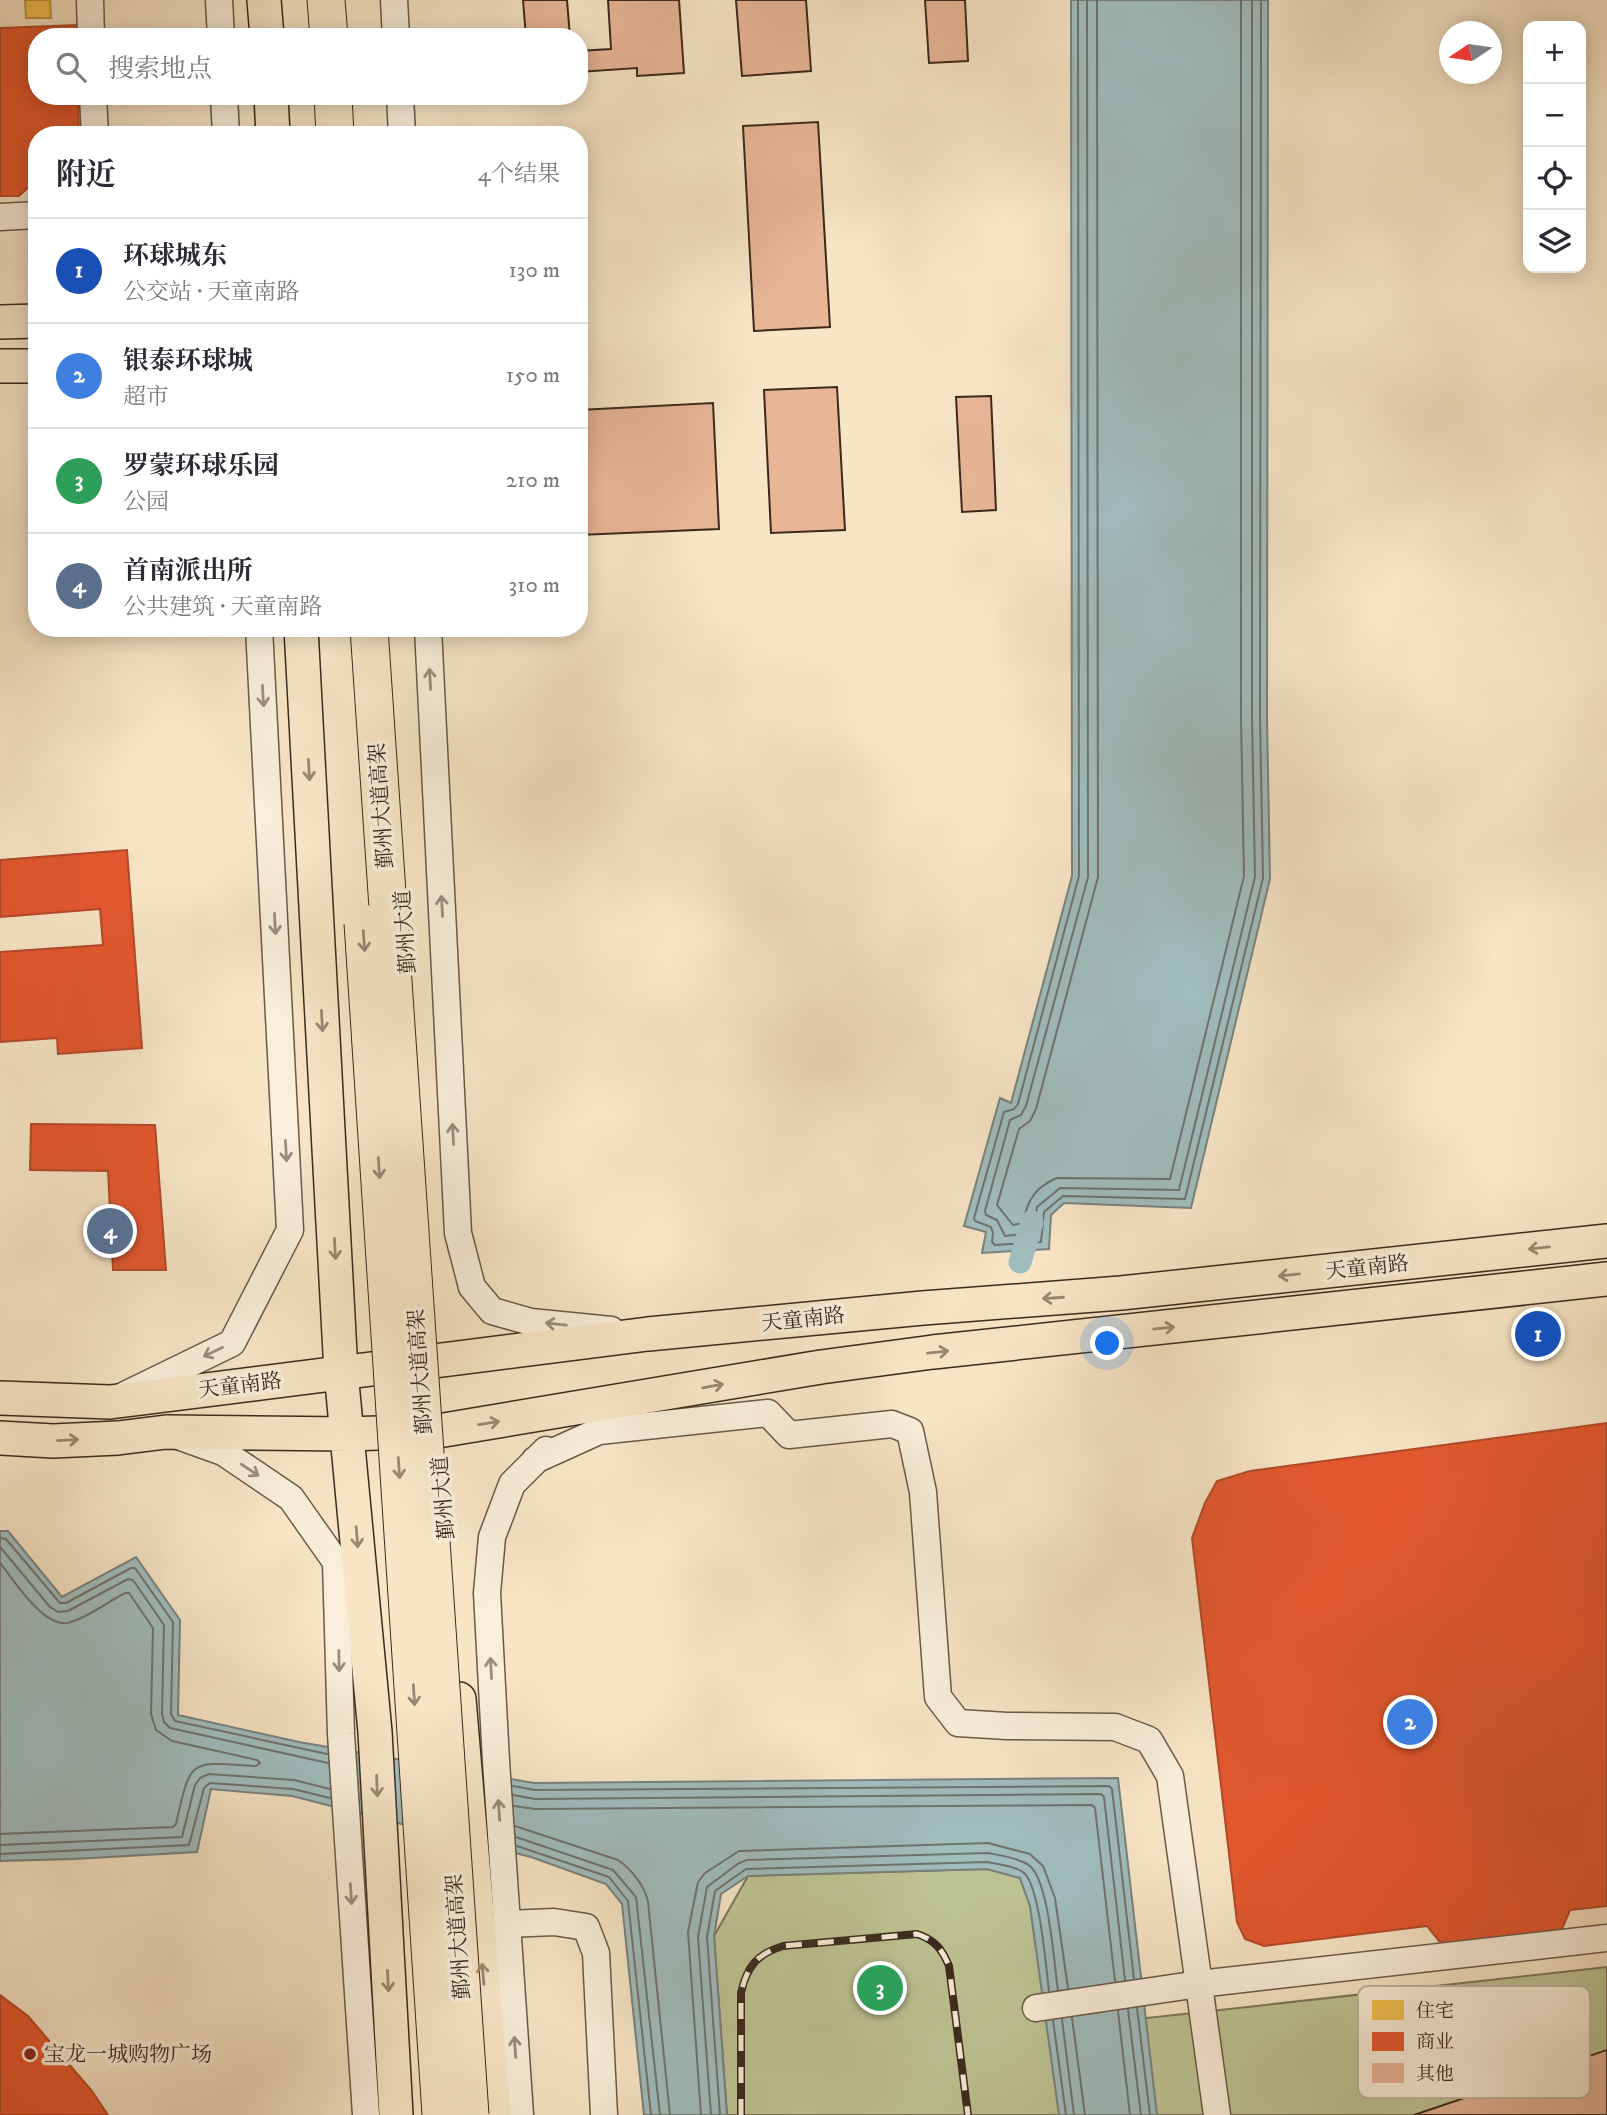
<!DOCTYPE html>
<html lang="zh">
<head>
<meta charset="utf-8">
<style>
  body { margin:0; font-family:"IM FELL DW Pica","Noto Serif SC",serif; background:#f2f2f3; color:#2b2b33 }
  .controls { position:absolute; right:21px; top:21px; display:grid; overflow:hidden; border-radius:14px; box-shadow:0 4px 18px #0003 }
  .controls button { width:63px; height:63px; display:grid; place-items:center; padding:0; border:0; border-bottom:2px solid #e1e1e2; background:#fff; color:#2b2b33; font:35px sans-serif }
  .compass { position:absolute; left:1439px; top:21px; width:63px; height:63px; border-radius:50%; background:#fff; box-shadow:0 4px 18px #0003; rotate:257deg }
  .you { position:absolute; left:1108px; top:1344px; width:24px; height:24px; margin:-18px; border:5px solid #fff; border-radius:50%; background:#1a73e8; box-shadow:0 0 0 10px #1a73e833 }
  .badge { display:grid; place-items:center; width:46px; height:46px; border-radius:50%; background:#b45309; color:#fff; font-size:23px; font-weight:700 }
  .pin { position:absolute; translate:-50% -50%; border:4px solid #fff; box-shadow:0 2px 7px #0006 }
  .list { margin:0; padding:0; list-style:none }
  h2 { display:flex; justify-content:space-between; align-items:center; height:91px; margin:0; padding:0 28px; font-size:30px }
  h2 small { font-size:23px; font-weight:400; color:#7c7c81 }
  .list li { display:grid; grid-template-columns:46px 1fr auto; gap:21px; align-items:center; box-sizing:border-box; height:105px; padding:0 28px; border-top:2px solid #e1e1e2 }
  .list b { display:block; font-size:26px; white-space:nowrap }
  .list p { margin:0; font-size:23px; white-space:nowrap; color:#7c7c81 }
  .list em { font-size:23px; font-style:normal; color:#7c7c81 }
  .icon { flex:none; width:38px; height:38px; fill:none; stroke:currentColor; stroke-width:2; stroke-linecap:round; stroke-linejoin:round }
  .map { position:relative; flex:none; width:1607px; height:2115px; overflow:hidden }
  .search { position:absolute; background:#fff; box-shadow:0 4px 18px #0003; left:28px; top:28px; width:560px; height:77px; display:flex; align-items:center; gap:18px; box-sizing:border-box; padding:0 24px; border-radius:28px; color:#7c7c81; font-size:26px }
  .panel { position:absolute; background:#fff; box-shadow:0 4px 18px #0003; left:28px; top:126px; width:560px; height:511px; border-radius:28px }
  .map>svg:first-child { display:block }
  .green { fill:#bec494; stroke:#7d7659; stroke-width:2 }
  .water { fill:#a0bdbe; stroke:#78827e; stroke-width:2 }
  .homes { fill:#f2c14e; stroke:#bb9340; stroke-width:2 }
  .shops { fill:#e4572e; stroke:#b24929; stroke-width:2 }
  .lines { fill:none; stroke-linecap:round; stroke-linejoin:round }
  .shore { stroke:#6e736e; stroke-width:2 }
  .canal { stroke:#a0bdbe; stroke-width:23 }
  .building { fill:#e8b596; stroke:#3c291e; stroke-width:2 }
  .minor-casing { stroke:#6b5848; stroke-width:29 }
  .major-casing { stroke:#3c291e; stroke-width:36 }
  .highway-casing { stroke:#3c291e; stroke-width:39 }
  .minor { stroke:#faeeda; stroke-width:26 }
  .major { stroke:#f7e5c6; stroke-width:33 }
  .highway { stroke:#f7e5c6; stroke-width:37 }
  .rail-casing { stroke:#3c291e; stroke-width:8 }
  .rail { stroke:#faeeda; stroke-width:5; stroke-dasharray:16; stroke-linecap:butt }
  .highway-bridge-casing { stroke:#3c291e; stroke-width:39; stroke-linecap:butt }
  .highway-bridge { stroke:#f7e5c6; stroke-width:37 }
  .oneway { stroke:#9b8c7c }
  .oneway2 { stroke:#9a8772 }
  .poi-dot { fill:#8f2418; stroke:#faeeda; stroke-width:2.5 }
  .labels { text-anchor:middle; stroke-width:7; stroke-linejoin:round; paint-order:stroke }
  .street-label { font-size:21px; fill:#3c291e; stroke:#faeeda }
  .poi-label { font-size:21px; fill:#3c291e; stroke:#faeeda; text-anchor:start }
  .key { fill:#faeeda; stroke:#c1b3a2; stroke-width:2 }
  .key-label { font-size:19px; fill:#3c291e }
</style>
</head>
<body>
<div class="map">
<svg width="1607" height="2115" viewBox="0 0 1607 2115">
  <rect width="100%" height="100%" fill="#f7e5c6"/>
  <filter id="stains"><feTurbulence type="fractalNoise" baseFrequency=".00286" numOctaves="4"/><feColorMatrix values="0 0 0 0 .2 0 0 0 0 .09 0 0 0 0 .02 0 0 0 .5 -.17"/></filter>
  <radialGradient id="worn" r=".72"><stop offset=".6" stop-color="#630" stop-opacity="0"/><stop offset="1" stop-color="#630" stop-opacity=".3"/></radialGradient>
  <path class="green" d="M 987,1869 L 1020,1878 L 1030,1906 L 1048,2029 L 1607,1967 L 1607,2115 L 727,2115 L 714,1936 L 748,1876 Z"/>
  <path class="water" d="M 1071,0 L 1268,0 L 1267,718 L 1270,879 L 1191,1208 L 1064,1203 L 1051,1215 L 1049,1249 L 982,1253 L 986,1232 L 964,1226 L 1000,1098 L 1011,1103 L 1072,876 Z
    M 0,1531 L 8,1531 L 62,1597 L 136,1557 L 180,1620 L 178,1715 L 299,1742 L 534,1783 L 1118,1778 L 1157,2115 L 1059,2115 L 1030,1906 L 1020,1878 L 987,1869 L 748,1876 L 721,1894 L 714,1936 L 727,2115 L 644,2115 L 622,1904 L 606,1884 L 531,1857 L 292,1796 L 211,1789 L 197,1852 L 74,1859 L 0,1861 Z"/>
  <path class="homes" d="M 25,0 L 50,0 L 51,18 L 26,18 Z"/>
  <path class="shops" d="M 78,25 L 78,37 L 37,37 L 37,96 L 78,96 L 79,135 L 37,135 L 37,179 L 19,196 L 0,196 L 0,28 Z
    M 127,850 L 142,1048 L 58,1054 L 57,1038 L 0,1042 L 0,952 L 103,945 L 100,909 L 0,917 L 0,860 Z
    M 31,1124 L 155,1125 L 166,1270 L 113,1270 L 108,1171 L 30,1170 Z
    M 1607,1423 L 1607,1906 L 1570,1910 L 1562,1929 L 1548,1942 L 1453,1948 L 1439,1941 L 1427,1926 L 1264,1946 L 1245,1939 L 1237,1922 L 1192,1538 L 1205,1503 L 1217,1481 L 1250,1471 Z
    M 0,1995 L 28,2016 L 92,2091 L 108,2115 L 0,2115 Z"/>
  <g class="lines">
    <path class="shore" d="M 1078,0 L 1079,876 L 1018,1104 L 1014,1109 L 1004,1112 L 974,1218 L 975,1221 L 991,1227 L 993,1233 L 992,1242 L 995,1245 L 1041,1242 L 1044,1212 L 1063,1196 L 1185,1199 L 1263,878 L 1260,718 L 1261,0
      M 1087,0 L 1088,877 L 1026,1106 L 1021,1115 L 1010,1120 L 985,1211 L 986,1215 L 997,1220 L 1005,1236 L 1033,1233 L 1037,1207 L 1060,1188 L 1179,1190 L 1255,877 L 1252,718 L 1252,0
      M 1097,0 L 1098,877 L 1036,1109 L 1030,1121 L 1019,1129 L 997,1205 L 1013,1225 L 1023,1223 C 1027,1201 1035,1187 1057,1178 L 1170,1179 L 1244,876 L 1241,718 L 1241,0
      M 0,1538 L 6,1539 L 60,1603 L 66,1603 L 131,1568 L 135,1568 L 173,1622 L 171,1714 L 175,1721 L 327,1754
      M 0,1547 L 50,1607 L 58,1612 L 68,1611 L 128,1579 L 133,1580 L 164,1625 L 162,1714 L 164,1722 L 170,1728 L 328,1763
      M 0,1563 C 14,1580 42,1626 67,1623 C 84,1620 109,1601 125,1593 L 129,1593 L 153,1628 L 151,1714 L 156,1730 L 172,1741 L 257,1760 L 260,1763 L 256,1766 C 189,1762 191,1757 176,1824 L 173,1827 L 0,1834
      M 513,1786 L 535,1790 L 1109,1786 L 1112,1789 L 1134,1979
      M 513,1795 L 535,1799 L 1101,1794 L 1104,1797 L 1125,1980
      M 514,1806 L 535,1809 L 1092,1805 L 1095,1808 L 1115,1981
      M 515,1826 L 618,1860 C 631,1869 645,1886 648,1902 L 670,2115
      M 516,1837 L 613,1870 L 636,1897 L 660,2115
      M 0,1845 L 182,1837 L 195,1785 L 200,1778 L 209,1774 L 294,1780 L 330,1789
      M 517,1846 L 609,1877 L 628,1901 L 651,2115
      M 0,1854 L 189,1845 L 204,1788 L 210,1783 L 293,1789 L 330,1798
      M 1137,2008 L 1150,2115
      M 1128,2009 L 1141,2115
      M 1118,2011 L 1130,2115
      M 1072,2018 L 1085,2115
      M 1062,2019 L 1074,2115
      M 1053,2020 L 1066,2115
      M 701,2115 L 688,1932 L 698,1882 L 705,1873 L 739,1851 L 988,1843 L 1030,1854 L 1043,1866 L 1055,1898 L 1068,1988
      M 711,2115 L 698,1937 L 707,1887 L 739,1863 L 747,1860 L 988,1853 C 999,1855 1020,1858 1030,1866 C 1049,1882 1054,1964 1058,1990
      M 720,2115 L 707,1937 L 715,1891 L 746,1869 L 987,1862 C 997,1864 1017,1866 1024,1873 C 1040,1887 1046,1968 1049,1991"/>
    <path class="canal" d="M 1020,1262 L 1032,1222"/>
  </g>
  <path class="building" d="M 523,0 L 567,0 L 570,37 L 526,37 Z
    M 608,0 L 679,0 L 684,73 L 637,76 L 637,68 L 579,72 L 579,51 L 611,49 Z
    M 736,0 L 806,0 L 811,71 L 742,76 Z
    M 925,0 L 965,0 L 968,61 L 929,63 Z
    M 818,122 L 830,327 L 754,331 L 743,126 Z
    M 837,387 L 845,530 L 771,533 L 764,390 Z
    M 991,396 L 996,510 L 962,512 L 956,397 Z
    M 713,403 L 719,529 L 579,535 L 579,410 Z
    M 1607,2050 L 1607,2115 L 1414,2115 Z"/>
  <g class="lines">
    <defs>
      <path id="minor" d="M 90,0 L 91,37
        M 219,0 L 221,37
        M 394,0 L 396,37
        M 93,96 L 95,135
        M 224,96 L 226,135
        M 400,96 L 402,135
        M 0,217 L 37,215
        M 428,628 L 458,1233 L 472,1287 L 492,1311 L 531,1322 L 611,1330
        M 125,1395 L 232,1343 L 290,1230 L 259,628
        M 181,1437 L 223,1452 L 291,1498 L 336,1562 L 341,1734 L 366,2115
        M 535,1460 L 599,1431 L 768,1413 L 789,1435 L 892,1424 L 910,1431 L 923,1492 L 938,1697 L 958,1723 L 1007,1726 L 1115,1727 L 1149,1740 L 1170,1776 L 1217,2115
        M 507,1924 L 554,1922 L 586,1927 L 596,1953 L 604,2115
        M 1036,2008 L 1199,1984 L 1607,1938
        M 520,2115 L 496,1761 L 487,1593 L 492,1537 L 512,1484 L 546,1450"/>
      <path id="major" d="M 264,0 L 267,37
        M 271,96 L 273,135
        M 0,322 L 37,321
        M 0,366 L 37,366
        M 301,628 L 341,1372 L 375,1732 L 396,2115
        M 0,1398 L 110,1402 L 648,1334 L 923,1308 L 1121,1293 L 1607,1241
        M 0,1438 L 53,1441 L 118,1438 L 166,1432 L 348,1434 L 438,1431 L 821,1367 L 933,1352 L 1607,1279
        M 459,1699 L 494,2115"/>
      <path id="highway" d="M 326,0 L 329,37
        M 333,96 L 335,135"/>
    </defs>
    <use href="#minor" class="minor-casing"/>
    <use href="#major" class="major-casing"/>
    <use href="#highway" class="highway-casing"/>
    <use href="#minor" class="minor"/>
    <use href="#major" class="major"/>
    <use href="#highway" class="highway"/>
    <defs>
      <path id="rail" d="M 741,2115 L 741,1993 C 747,1966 757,1954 783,1946 L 917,1934 C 935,1940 942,1949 949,1966 L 968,2115"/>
    </defs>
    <use href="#rail" class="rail-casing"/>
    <use href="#rail" class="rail"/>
    <defs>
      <path id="highway-bridge" d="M 369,628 L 470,2115
        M 363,923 L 441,2115"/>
    </defs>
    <use href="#highway-bridge" class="highway-bridge-casing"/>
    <use href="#highway-bridge" class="highway-bridge"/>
  </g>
  <defs><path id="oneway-shaft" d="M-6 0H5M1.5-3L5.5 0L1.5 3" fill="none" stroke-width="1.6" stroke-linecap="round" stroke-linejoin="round" transform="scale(1.75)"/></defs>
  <g class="oneway">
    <use href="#oneway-shaft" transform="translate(430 679) rotate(-93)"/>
    <use href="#oneway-shaft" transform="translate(263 696) rotate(87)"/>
    <use href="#oneway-shaft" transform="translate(442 906) rotate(-93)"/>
    <use href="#oneway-shaft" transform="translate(275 924) rotate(87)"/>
    <use href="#oneway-shaft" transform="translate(453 1134) rotate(-93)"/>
    <use href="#oneway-shaft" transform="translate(286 1151) rotate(87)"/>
    <use href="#oneway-shaft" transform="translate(556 1324) rotate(-174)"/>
    <use href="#oneway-shaft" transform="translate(213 1352) rotate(154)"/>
    <use href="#oneway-shaft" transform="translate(250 1470) rotate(34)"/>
    <use href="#oneway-shaft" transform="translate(339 1661) rotate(89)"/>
    <use href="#oneway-shaft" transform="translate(491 1668) rotate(-93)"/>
    <use href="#oneway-shaft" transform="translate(499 1810) rotate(-94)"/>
    <use href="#oneway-shaft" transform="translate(351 1894) rotate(86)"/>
    <use href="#oneway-shaft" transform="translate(515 2047) rotate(-94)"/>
  </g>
  <g class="oneway2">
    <use href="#oneway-shaft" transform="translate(309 770) rotate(87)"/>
    <use href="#oneway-shaft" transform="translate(364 941) rotate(86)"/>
    <use href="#oneway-shaft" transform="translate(322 1021) rotate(87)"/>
    <use href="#oneway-shaft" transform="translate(379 1168) rotate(86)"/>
    <use href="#oneway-shaft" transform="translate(1539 1248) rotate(174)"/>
    <use href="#oneway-shaft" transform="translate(335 1249) rotate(87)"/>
    <use href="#oneway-shaft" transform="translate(1289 1275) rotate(174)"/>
    <use href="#oneway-shaft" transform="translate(1053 1298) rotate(176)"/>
    <use href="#oneway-shaft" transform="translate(1164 1328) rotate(-6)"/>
    <use href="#oneway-shaft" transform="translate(938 1352) rotate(-6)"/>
    <use href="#oneway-shaft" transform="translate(713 1386) rotate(-10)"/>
    <use href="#oneway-shaft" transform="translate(489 1423) rotate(-9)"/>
    <use href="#oneway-shaft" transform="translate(68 1440) rotate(-3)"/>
    <use href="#oneway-shaft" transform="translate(399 1468) rotate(86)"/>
    <use href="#oneway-shaft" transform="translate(357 1537) rotate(85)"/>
    <use href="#oneway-shaft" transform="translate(414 1695) rotate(86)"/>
    <use href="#oneway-shaft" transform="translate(377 1786) rotate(88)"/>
    <use href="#oneway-shaft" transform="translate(483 1974) rotate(-95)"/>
    <use href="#oneway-shaft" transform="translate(388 1981) rotate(87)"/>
  </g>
  <circle class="poi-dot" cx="30" cy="2054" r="7"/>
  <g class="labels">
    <g class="street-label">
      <text transform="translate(381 806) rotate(-94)" y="7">鄞州大道高架</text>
      <text transform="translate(405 932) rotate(-94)" y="7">鄞州大道</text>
      <text transform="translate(1367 1267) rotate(-6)" y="7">天童南路</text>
      <text transform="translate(803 1319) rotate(-6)" y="7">天童南路</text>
      <text transform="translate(420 1372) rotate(-94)" y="7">鄞州大道高架</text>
      <text transform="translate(240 1385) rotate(-7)" y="7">天童南路</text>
      <text transform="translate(443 1498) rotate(-95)" y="7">鄞州大道</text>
      <text transform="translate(458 1937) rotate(-94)" y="7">鄞州大道高架</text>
    </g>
    <g class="poi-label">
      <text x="44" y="2061">宝龙一城购物广场</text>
    </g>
  </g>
  <rect x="1358" y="1986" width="232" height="112" rx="10" class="key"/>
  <rect x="1372" y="2000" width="32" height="20" fill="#f2c14e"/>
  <rect x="1372" y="2032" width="32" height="19" fill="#e4572e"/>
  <rect x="1372" y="2063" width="32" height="20" fill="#e8b596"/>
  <g class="key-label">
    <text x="1416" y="2017">住宅</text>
    <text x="1416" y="2048">商业</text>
    <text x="1416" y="2080">其他</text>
  </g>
  <rect width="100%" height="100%" filter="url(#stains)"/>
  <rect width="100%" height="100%" fill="url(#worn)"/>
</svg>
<div class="controls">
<button>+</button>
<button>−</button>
<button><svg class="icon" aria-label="locate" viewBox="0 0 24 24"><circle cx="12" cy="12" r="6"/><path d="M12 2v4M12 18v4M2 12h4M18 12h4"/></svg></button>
<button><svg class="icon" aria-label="layers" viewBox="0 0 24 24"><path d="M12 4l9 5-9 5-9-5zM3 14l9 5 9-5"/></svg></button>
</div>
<svg class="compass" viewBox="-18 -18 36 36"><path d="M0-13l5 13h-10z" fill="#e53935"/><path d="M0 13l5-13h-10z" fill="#7c7c81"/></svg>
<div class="you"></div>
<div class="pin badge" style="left:1538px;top:1334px;background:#1a4fb4">1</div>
<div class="pin badge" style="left:1410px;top:1722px;background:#3f7fe0">2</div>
<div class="pin badge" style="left:880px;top:1988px;background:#2e9e5b">3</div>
<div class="pin badge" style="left:110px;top:1231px;background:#5c6f8a">4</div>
<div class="search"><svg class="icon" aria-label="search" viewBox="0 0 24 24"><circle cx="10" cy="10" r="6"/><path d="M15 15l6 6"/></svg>搜索地点</div>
<section class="panel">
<h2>附近<small>4个结果</small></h2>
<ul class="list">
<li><span class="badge" style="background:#1a4fb4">1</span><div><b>环球城东</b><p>公交站 · 天童南路</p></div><em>130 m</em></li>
<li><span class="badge" style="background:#3f7fe0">2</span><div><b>银泰环球城</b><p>超市</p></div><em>150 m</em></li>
<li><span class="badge" style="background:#2e9e5b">3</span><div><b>罗蒙环球乐园</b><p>公园</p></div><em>210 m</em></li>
<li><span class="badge" style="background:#5c6f8a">4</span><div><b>首南派出所</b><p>公共建筑 · 天童南路</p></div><em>310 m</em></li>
</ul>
</section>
</div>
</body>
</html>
